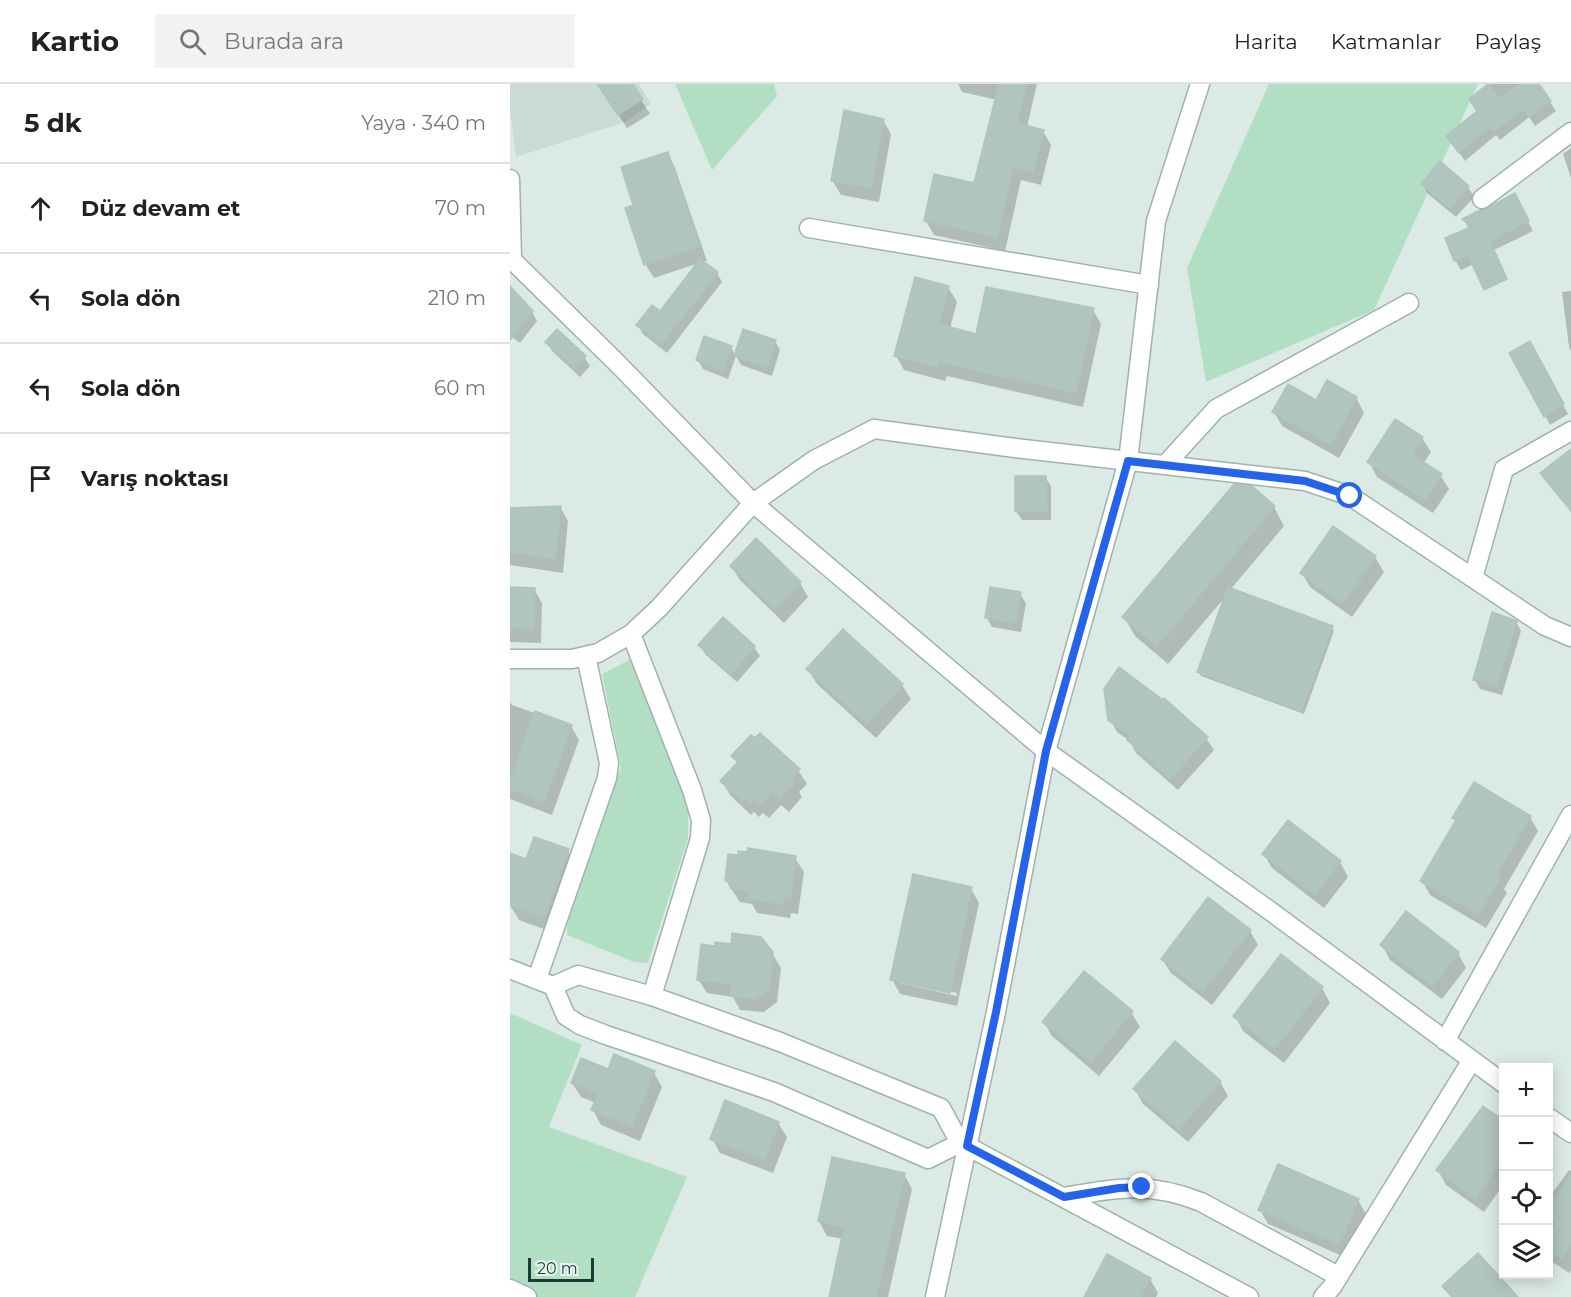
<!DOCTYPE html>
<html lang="tr">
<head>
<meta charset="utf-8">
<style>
  body { margin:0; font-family:Montserrat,sans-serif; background:#f2f2f2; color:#222 }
  .controls { position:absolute; right:18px; bottom:18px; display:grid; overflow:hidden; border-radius:0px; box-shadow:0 3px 15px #0003 }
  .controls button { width:54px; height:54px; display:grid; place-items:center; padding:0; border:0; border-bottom:2px solid #e0e0e0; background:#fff; color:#222; font:30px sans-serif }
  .scale { position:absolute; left:18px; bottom:15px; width:66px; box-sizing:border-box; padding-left:6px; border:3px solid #1c3b37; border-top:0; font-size:16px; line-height:21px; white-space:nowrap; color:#1c3b37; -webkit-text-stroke:4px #ecf7f3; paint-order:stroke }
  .stop { position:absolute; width:18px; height:18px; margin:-14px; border:4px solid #2563eb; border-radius:50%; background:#fff }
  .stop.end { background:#2563eb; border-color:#fff; box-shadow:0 2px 6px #0008 }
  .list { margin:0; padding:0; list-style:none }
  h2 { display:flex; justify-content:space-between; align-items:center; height:78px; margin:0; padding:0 24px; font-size:26px }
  h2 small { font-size:20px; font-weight:400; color:#767676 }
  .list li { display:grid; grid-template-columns:39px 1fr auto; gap:18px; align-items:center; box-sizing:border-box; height:90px; padding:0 24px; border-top:2px solid #e0e0e0 }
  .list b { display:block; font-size:22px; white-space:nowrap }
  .list em { font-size:20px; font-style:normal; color:#767676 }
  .icon { flex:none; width:33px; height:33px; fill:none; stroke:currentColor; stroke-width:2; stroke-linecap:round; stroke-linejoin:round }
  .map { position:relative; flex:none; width:1061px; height:1213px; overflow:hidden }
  header { display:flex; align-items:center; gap:36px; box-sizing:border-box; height:84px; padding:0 30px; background:#fff; border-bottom:2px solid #e0e0e0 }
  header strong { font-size:28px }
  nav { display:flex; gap:33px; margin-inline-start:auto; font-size:21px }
  .search { width:420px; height:54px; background:#f2f2f2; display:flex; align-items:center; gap:15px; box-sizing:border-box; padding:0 21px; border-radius:0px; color:#767676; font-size:22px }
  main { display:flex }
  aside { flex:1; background:#fff }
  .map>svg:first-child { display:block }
  .built { fill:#cadad5 }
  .green { fill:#b2dfc4 }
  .shadow { fill:#0003; fill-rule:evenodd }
  .building { fill:#b1c5bf; stroke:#aec4be; stroke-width:1.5 }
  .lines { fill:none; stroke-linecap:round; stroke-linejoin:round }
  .minor-casing { stroke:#9fb2ae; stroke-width:21 }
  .tertiary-casing { stroke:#9fb2ae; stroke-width:21 }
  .minor { stroke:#fff; stroke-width:18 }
  .tertiary { stroke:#fff; stroke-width:18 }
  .route { stroke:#2563eb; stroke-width:8 }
</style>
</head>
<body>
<header>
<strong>Kartio</strong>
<div class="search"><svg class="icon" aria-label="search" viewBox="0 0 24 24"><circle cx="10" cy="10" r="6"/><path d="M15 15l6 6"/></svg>Burada ara</div>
<nav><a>Harita</a><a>Katmanlar</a><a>Paylaş</a></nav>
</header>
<main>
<aside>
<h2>5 dk<small>Yaya · 340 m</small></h2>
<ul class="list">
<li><svg class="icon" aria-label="ahead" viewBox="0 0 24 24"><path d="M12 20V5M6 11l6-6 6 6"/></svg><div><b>Düz devam et</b></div><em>70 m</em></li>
<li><svg class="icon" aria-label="left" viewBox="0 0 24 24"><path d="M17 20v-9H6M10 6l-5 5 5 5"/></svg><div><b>Sola dön</b></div><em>210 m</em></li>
<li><svg class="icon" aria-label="left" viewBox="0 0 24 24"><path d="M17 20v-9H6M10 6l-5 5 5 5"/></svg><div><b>Sola dön</b></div><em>60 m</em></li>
<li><svg class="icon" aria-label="arrive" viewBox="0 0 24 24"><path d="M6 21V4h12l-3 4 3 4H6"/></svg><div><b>Varış noktası</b></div></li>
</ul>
</aside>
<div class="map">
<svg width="1061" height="1213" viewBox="0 0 1061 1213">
  <rect width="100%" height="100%" fill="#dceae6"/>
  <path class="built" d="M 0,0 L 129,0 L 141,20 L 115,38 L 6,73 L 0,26 Z"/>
  <path class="green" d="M 165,0 L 264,0 L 267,12 L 202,86 Z
    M 759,0 L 968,0 L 864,226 L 696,298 L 677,184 Z
    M 123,574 L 170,696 L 178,727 L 178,754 L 138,879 L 124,878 L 57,851 L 57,840 L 111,683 L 92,590 Z
    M 0,929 L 72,961 L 39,1043 L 177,1093 L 125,1213 L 0,1213 Z"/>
  <path class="shadow" d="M 88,0 L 121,0 L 140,30 L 117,44 Z
    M 448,0 L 527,0 L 517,43 L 533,47 L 541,61 L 531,101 L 511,96 L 495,167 L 424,151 L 416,137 L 466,101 L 487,16 L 452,8 Z
    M 980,0 L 1028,0 L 1046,27 L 1025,42 L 1019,33 L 990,56 L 986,51 L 955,77 L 938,53 L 968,28 L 961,15 Z
    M 373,36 L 381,50 L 369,118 L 331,111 L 322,96 Z
    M 1061,64 L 1061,94 L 1053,70 Z
    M 157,69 L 165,84 L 197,177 L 192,178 L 207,189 L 212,198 L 157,269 L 133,250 L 128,241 L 150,229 L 189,179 L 144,194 L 135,180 L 125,122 Z
    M 930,79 L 958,103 L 964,113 L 946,133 L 918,110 L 913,100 Z
    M 1009,120 L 1023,147 L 984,166 L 997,196 L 974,201 L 964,180 L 951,186 L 945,176 L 959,145 L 954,136 Z
    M 438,203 L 447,218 L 440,244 L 467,252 L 583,226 L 591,240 L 573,323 L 437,292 L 435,297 L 394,286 L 386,272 Z
    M 1061,207 L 1061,267 L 1059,263 L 1052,208 Z
    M 0,210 L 22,228 L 27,237 L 10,259 L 0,252 Z
    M 265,257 L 270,266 L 262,292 L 231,281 L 226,272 L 218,295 L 193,285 L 188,276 L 221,263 L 226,272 Z
    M 37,258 L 74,273 L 80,282 L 70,293 L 42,267 Z
    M 1019,259 L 1058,330 L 1040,341 L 1001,270 Z
    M 846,314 L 854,329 L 829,374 L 772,342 L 764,328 Z
    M 912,354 L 921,368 L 913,380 L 930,391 L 939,405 L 923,429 L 867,393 L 859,378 Z
    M 506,393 L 535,393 L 541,402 L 541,436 L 512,436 L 506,427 Z
    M 50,423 L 58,437 L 53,489 L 0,481 L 0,425 Z
    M 764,423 L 774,442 L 721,505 L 822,543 L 824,547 L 794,630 L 691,592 L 689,588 L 717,511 L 658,580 L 625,552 L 614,533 Z
    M 823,444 L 865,473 L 874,488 L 842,533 L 800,503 L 792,489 Z
    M 221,482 L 290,499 L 298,513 L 274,539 L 230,496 Z
    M 0,504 L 24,505 L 32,519 L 31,559 L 0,558 Z
    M 510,510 L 516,519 L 511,548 L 482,543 L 477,534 Z
    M 1006,538 L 1011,547 L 992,611 L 970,605 L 965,596 Z
    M 190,562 L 244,563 L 250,572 L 227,598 L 196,571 Z
    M 298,585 L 392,601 L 401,615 L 366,654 L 307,600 Z
    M 0,618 L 2,621 L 61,642 L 69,656 L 42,731 L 0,715 Z
    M 600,635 L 696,654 L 704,666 L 668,706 L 626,669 L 620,657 L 607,648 Z
    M 245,657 L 288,686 L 297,700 L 289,708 L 292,713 L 279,728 L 271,721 L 259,734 L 253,729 L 249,733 L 244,728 L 241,731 L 220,711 L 212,697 L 228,680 L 223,672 Z
    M 1020,733 L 1028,747 L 994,805 L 997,809 L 976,844 L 920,811 L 912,797 L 947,738 L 944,734 Z
    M 779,738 L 830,778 L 838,793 L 814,824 L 762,784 L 754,770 Z
    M 58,767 L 66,781 L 42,848 L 9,836 L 0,821 L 0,770 L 17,777 Z
    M 229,773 L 285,774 L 294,788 L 288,830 L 281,829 L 280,834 L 247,829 L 242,820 L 230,818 L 216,797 Z
    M 461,805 L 469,819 L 447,922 L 390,910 L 382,895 ZM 390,896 L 447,909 L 447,912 L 390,899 Z
    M 740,847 L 748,861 L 702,921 L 661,889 L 652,875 Z
    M 222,861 L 262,869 L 271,884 L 267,918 L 254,928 L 230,926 L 223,913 L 197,909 L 188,895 L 206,863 Z
    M 872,861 L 948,869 L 956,884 L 932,915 L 880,876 Z
    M 771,872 L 812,904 L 820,919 L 774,979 L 733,947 L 725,932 Z
    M 621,928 L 630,943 L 589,992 L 542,952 L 534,938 Z
    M 98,987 L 144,989 L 152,1003 L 130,1057 L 91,1041 L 83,1026 L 86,1019 L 71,1013 L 62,999 Z
    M 710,998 L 718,1012 L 678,1058 L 633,1020 L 625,1005 Z
    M 973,1024 L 993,1038 L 993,1101 L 974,1128 L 936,1101 L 928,1086 Z
    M 268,1039 L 277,1053 L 263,1089 L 210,1069 L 202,1054 Z
    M 1059,1086 L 1061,1087 L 1061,1186 L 1059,1189 L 1038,1175 L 1038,1115 Z
    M 394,1090 L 402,1105 L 378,1213 L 321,1213 L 333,1155 L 317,1152 L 309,1137 Z
    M 848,1116 L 856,1130 L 837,1174 L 758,1140 L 750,1126 Z
    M 640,1195 L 648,1209 L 646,1213 L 578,1213 Z"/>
  <path class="building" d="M 87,0 L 123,0 L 133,15 L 108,31 Z
    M 489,0 L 516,0 L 507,39 L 534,46 L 523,88 L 503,83 L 487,153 L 414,137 L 424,90 L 464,99 Z
    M 978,0 L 990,14 L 1010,0 L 1029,0 L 1041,17 L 1019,33 L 1013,25 L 983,48 L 980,43 L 949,69 L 936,52 L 967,27 L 959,15 Z
    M 334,26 L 374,35 L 361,104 L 321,97 Z
    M 158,68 L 190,162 L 134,181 L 115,124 L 123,121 L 111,83 Z
    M 930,77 L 959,102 L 940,125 L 911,100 Z
    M 1005,109 L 1019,137 L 980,157 L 997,195 L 974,206 L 958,171 L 944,177 L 935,154 L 961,143 L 952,135 L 970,126 L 978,124 Z
    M 190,175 L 208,188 L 151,260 L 126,241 L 142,221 L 150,227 Z
    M 405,193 L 439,202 L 429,240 L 466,250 L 476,203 L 584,224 L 566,309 L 429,278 L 427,283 L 384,272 Z
    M 0,202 L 23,227 L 0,256 Z
    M 47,245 L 76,272 L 64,284 L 35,258 Z
    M 233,245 L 266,256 L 257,283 L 224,272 Z
    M 194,252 L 222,262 L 213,286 L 186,276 Z
    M 1020,257 L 1054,320 L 1034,333 L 999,269 Z
    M 817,296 L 847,313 L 821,361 L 762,328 L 778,300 L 806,316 Z
    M 885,335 L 913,353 L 902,371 L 932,390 L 915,416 L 857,378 Z
    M 1061,365 L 1061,427 L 1030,389 Z
    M 505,392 L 536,392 L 537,427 L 505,427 Z
    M 724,400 L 742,402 L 765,422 L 647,562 L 612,533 Z
    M 51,422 L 45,475 L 0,468 L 0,424 Z
    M 823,442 L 866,472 L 833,520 L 790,489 Z
    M 246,454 L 291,498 L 265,525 L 220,482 Z
    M 0,503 L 25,504 L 24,545 L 0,544 Z
    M 480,503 L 511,508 L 506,539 L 475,534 Z
    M 718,503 L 823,542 L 791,627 L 687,588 Z
    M 982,528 L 1007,537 L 987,602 L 963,596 Z
    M 213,533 L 245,562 L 221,590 L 188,561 Z
    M 333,545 L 393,600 L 357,640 L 296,585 Z
    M 609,583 L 653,616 L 654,614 L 698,653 L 660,695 L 617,656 L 621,652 L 598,636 L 594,605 Z
    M 25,627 L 62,641 L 34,718 L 0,705 L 0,696 Z
    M 250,649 L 290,685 L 281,694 L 285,698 L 270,715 L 262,708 L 250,721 L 244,715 L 240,719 L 235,714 L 232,717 L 210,697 L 228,678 L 221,672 L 241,651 L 245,654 Z
    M 964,698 L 1021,732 L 986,792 L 990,794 L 968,831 L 910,797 L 946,736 L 942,734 Z
    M 778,736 L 831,777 L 805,811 L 752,770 Z
    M 24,753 L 59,765 L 34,834 L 0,822 L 0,769 L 16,775 Z
    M 238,764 L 286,772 L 280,816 L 273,815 L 273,820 L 237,815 L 238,807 L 220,804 L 221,798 L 215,797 L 218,770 L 228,771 L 228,767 L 237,768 Z
    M 403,790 L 462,803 L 440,909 L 380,896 Z
    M 698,813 L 741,846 L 693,908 L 651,875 Z
    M 896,827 L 949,868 L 923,902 L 870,861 Z
    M 222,849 L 251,853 L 263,868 L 259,904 L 245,915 L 220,912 L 222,900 L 187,896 L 191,860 L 205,862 L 205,858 L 221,860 Z
    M 771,870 L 813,903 L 765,965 L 723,932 Z
    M 574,887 L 623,927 L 581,978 L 532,938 Z
    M 665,957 L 711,997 L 669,1045 L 623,1005 Z
    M 104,970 L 145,987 L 122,1043 L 81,1026 L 88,1010 L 61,999 L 71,974 L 98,985 Z
    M 215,1016 L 269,1038 L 255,1076 L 200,1055 Z
    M 973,1022 L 993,1036 L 993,1075 L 965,1114 L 926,1086 Z
    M 322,1073 L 395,1089 L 366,1213 L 319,1213 L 334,1143 L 308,1137 Z
    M 768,1080 L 849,1115 L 829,1161 L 748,1126 Z
    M 1061,1090 L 1061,1160 L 1051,1175 L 1038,1167 L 1038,1123 Z
    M 968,1169 L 1008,1213 L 942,1213 L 932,1202 Z
    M 597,1170 L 641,1194 L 630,1213 L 574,1213 Z"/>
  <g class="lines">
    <defs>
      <path id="minor" d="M 0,95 L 2,174
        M 972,115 L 1061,48
        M 299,144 L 639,201
        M 0,174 L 107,279 L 243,419 L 536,667 L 763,829 L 993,999
        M 655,381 L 706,325 L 899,219
        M 963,494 L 994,385 L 1061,347
        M 121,550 L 182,706 L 191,736 L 190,754 L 142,912
        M 0,575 L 62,575 L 88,569 L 121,550 L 149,524 L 243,419 L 304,376 L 364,345 L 505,364 L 795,397 L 840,412 L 1035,542 L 1061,553
        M 0,885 L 43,902 L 56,932 L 70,941 L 96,951 L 264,1008 L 418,1075 L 450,1059 L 457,1062 L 739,1213
        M 27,895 L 97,694 L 99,679 L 76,572
        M 43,902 L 68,891 L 142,912 L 270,958 L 431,1024 L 450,1059
        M 935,957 L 1061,731
        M 1038,1033 L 1061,1049
        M 554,1113 C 607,1104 639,1097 691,1118 L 828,1192
        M 0,1205 L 17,1213
        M 813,1213 L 822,1203 L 962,976"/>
      <path id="tertiary" d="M 425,1213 L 486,928 L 536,667 L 618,377 L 646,137 L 690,0"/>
    </defs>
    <use href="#minor" class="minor-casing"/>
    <use href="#tertiary" class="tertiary-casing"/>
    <use href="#minor" class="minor"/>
    <use href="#tertiary" class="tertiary"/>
  </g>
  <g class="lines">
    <path class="route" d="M 632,1103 L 609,1104 L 554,1113 L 457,1062 L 486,928 L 536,667 L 618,377 L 795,397 L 840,412"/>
  </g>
</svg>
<div class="controls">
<button>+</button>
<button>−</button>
<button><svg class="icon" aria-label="locate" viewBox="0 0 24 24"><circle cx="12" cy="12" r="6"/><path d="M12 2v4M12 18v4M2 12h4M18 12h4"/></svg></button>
<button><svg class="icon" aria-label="layers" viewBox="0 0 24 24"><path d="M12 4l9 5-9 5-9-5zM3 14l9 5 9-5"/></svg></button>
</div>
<div class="scale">20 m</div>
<div class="stop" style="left:840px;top:412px"></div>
<div class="stop end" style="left:632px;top:1103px"></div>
</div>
</main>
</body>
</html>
